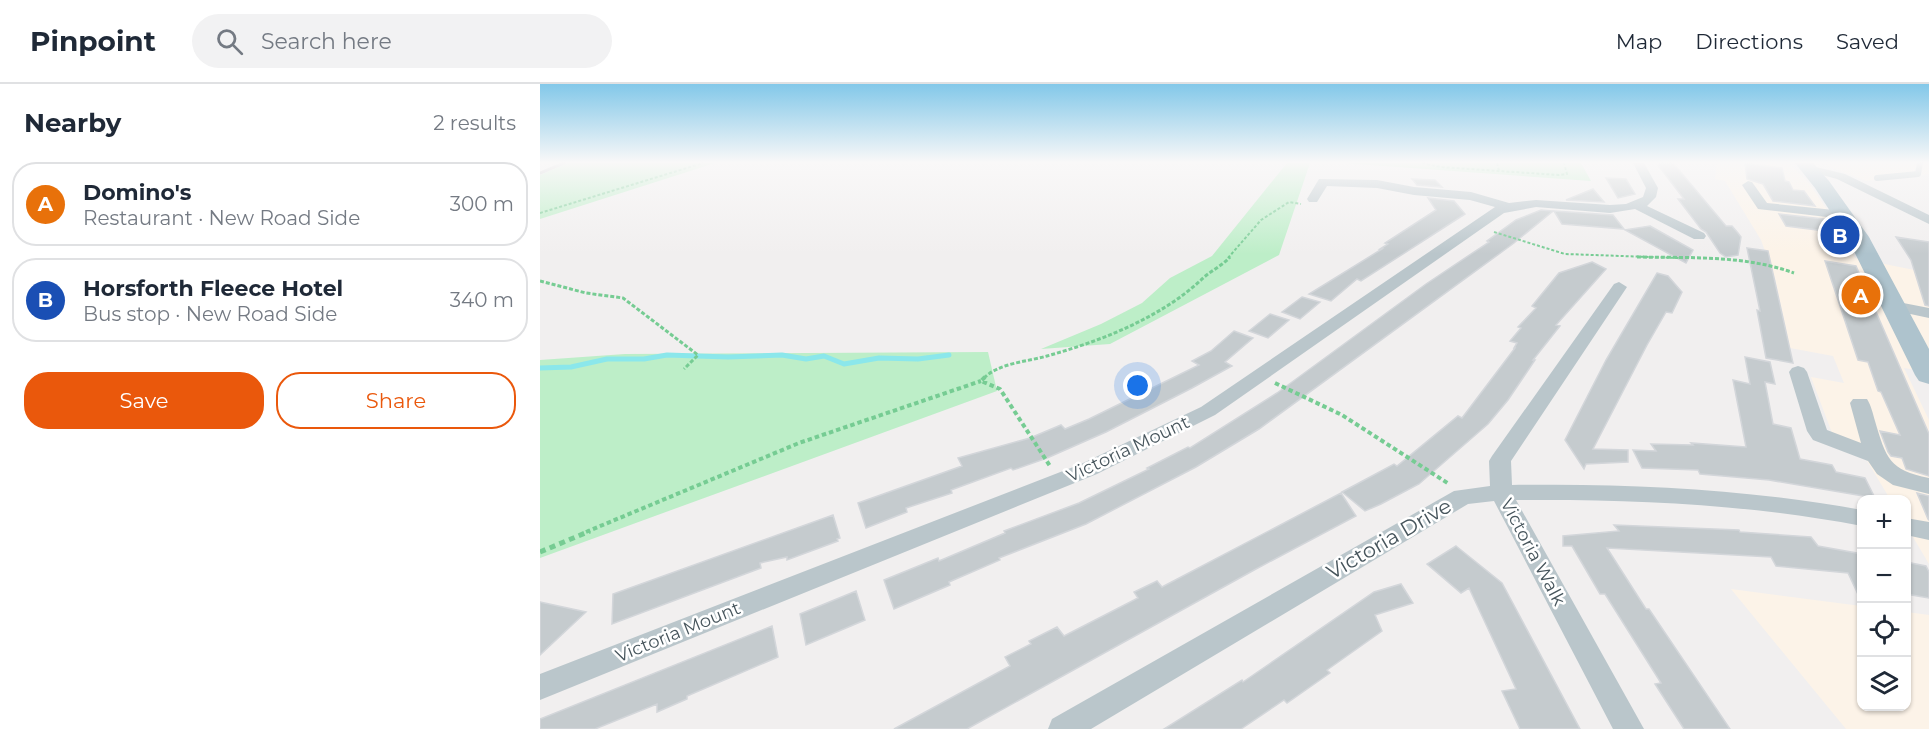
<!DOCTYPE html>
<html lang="en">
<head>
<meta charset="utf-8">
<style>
  body { margin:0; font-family:Montserrat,sans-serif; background:#f2f2f3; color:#1f2937 }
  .controls { position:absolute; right:18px; bottom:18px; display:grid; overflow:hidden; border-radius:12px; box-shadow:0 2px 4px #0004 }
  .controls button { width:54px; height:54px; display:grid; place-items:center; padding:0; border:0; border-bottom:2px solid #e0e1e3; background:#fff; color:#1f2937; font:30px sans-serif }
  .you { position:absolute; left:598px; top:302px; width:21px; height:21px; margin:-15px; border:4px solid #fff; border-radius:50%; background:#1a73e8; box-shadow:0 0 0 9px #1a73e833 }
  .badge { display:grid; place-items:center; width:39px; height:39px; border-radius:50%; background:#ea580c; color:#fff; font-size:20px; font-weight:700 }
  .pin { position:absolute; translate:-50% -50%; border:3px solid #fff; box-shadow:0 2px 6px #0006 }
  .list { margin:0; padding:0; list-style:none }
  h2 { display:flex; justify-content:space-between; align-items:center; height:78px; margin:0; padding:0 24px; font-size:26px }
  h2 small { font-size:20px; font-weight:400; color:#747a83 }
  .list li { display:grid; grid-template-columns:39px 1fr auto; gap:18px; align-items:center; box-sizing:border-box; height:84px; margin:0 12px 12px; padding:0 12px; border:2px solid #e0e1e3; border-radius:24px }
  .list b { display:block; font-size:22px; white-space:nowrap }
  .list p { margin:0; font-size:20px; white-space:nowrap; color:#747a83 }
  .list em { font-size:20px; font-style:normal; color:#747a83 }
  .actions { display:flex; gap:12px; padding:18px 24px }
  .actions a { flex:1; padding:14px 0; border:2px solid #ea580c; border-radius:24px; text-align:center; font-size:21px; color:#ea580c }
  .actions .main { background:#ea580c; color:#fff }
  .icon { flex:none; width:33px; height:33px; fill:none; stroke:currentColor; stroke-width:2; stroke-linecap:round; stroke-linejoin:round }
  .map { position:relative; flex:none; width:1389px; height:645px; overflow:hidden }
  header { display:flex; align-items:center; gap:36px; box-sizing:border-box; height:84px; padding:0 30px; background:#fff; border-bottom:2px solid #e0e1e3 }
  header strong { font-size:28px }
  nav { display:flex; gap:33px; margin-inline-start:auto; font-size:21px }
  .search { width:420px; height:54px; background:#f2f2f3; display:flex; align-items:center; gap:15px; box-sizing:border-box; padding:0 21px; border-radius:33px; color:#747a83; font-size:22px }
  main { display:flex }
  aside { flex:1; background:#fff }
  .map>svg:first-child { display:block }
  .commercial { fill:#fcf3e8 }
  .green { fill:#bdeec8 }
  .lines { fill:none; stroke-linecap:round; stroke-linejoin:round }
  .stream { stroke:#8be7eb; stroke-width:5 }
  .building { fill:#c5cbce; stroke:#d3d6da; stroke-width:1.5 }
  .path-far3 { stroke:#76cc93; stroke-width:2; stroke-dasharray:3 2; stroke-linecap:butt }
  .path-far2 { stroke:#76cc93; stroke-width:3; stroke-dasharray:4 2; stroke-linecap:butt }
  .path-far1 { stroke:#76cc93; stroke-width:4; stroke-dasharray:4.5 3; stroke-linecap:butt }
  .path { stroke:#76cc93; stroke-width:5; stroke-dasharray:6 4.5; stroke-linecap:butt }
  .lane { stroke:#bac6cb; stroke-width:6 }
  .street { fill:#bac6cb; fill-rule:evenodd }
  .primary { fill:#aec3cd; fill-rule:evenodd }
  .rail { stroke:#b1b5b9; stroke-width:3 }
  .labels { text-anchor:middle; stroke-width:5; stroke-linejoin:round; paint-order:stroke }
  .street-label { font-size:18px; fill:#47555c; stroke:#fff }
  .near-street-label { font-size:21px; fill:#47555c; stroke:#fff }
</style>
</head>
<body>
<header>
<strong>Pinpoint</strong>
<div class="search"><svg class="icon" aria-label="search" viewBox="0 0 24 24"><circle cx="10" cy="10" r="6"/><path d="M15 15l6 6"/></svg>Search here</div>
<nav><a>Map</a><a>Directions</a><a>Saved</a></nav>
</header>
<main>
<aside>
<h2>Nearby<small>2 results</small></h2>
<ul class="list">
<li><span class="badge" style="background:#e8710a">A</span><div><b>Domino's</b><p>Restaurant · New Road Side</p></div><em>300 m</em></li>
<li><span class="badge" style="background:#1a4fb4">B</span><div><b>Horsforth Fleece Hotel</b><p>Bus stop · New Road Side</p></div><em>340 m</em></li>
</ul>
<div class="actions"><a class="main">Save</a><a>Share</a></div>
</aside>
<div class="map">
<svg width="1389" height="645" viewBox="0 0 1389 645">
  <rect width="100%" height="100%" fill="#f1efef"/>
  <path class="commercial" d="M 1177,79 L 1249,79 L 1269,99 L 1288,127 L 1315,174 L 1389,189 L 1389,288 L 1364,284 L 1389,336 L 1389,480 L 1367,443 L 1366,416 L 1350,415 L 1317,360 L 1292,349 L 1271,293 L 1304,299 L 1293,272 L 1250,264 L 1235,194 L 1221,156 L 1185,97 L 1175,95 Z
    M 1287,79 L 1389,79 L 1389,90 L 1326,97 L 1290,83 Z
    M 1191,505 L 1321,522 L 1322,622 L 1366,622 L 1367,528 L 1389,531 L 1389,645 L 1306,645 Z"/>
  <path class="green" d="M 28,79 L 175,79 L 0,135 L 0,91 Z
    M 747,79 L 770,79 L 739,171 L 570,260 L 501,265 L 561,240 L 602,219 L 630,194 L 672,172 Z
    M 802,79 L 1041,79 L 1051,97 Z
    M 448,268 L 457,307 L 0,474 L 0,276 L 85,270 Z"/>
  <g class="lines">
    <path class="stream" d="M 0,284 L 31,283 L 67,275 L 104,275 L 127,271 L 188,273 L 242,271 L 266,275 L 284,272 L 304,280 L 339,274 L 378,275 L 409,271"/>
  </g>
  <path class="building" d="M 1120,79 L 1133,79 L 1186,142 L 1192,142 L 1198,149 L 1201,153 L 1198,171 L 1186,173 L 1180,169 L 1166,148 L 1161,145 L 1138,115 L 1144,115 L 1118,81 Z
    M 1205,79 L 1242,84 L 1245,97 L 1249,98 L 1253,106 L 1264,107 L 1275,122 L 1233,117 L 1223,100 L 1207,95 Z
    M 1066,94 L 1086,95 L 1095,110 L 1078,114 Z
    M 872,95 L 895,96 L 902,103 L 877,101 Z
    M 1053,105 L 1064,118 L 1026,116 Z
    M 888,114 L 914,117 L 925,130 L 821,197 L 817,195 L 791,217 L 769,210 L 842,165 L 840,165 L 848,160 L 845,159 L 896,126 Z
    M 1001,126 L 1013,127 L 974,159 L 719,345 L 656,383 L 546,440 L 459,474 L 460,476 L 409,498 L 410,501 L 354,525 L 344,496 L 398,474 L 399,477 L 465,449 L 464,447 L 539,419 L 609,385 L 607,384 L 648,363 L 650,364 L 737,309 L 886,200 L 949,158 L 947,157 L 976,136 Z
    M 1014,127 L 1073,131 L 1084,145 L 1022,140 Z
    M 1239,130 L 1284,135 L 1293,148 L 1246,142 Z
    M 1110,142 L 1153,166 L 1146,179 L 1085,146 Z
    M 1356,153 L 1389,158 L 1389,222 L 1385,221 L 1371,176 Z
    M 1207,164 L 1228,167 L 1253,279 L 1226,274 L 1217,226 L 1220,227 Z
    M 1285,177 L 1316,182 L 1389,350 L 1389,392 L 1366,385 L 1362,374 L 1351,372 L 1348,368 L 1340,347 L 1360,351 L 1341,308 L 1338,307 L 1328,278 L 1318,276 Z
    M 1052,178 L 1066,185 L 1016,241 L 1020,242 L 993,276 L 995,276 L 968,316 L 948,340 L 879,400 L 841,420 L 825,427 L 802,408 L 854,380 L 857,382 L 918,332 L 922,334 L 975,264 L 974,264 L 977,259 L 970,257 L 981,244 L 978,243 L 996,224 L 992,222 L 1019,189 Z
    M 1117,189 L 1128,192 L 1142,208 L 1132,229 L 1126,228 L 1107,261 L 1053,365 L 1088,366 L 1088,378 L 1046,380 L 1044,385 L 1025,356 L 1066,276 Z
    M 762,213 L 780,218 L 760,235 L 742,228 Z
    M 730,230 L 749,236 L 728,254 L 709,247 Z
    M 694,247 L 713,254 L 685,278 L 692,282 L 652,304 L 566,348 L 507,374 L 473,386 L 471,384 L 411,406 L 412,409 L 366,424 L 367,428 L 326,444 L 318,419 L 422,382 L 418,374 L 490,354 L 521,341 L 525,345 L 549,335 L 659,281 L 652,277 L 671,267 Z
    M 1205,273 L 1230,278 L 1235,300 L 1225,298 L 1233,340 L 1251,344 L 1260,375 L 1292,381 L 1296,388 L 1325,394 L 1335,414 L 1229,396 L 1160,390 L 1158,386 L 1102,384 L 1093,366 L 1116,367 L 1111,360 L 1153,361 L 1151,359 L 1206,363 L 1193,296 L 1210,300 Z
    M 801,409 L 816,432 L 716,485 L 427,645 L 354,645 L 470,582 L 465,573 L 491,560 L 489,557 L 517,543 L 524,552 L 598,514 L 594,508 L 617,497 L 622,503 Z
    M 1377,409 L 1389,412 L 1389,436 L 1388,435 Z
    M 293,431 L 300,454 L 297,455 L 298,457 L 247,476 L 247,473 L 220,479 L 221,484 L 72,540 L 73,510 Z
    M 1074,441 L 1199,446 L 1200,448 L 1271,453 L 1278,462 L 1322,470 L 1322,519 L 1308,489 L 1236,482 L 1231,473 L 1067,464 L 1106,525 L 1109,525 L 1190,645 L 1144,645 L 1115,600 L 1121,599 L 1065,510 L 1060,510 L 1032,462 L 1023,462 L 1023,452 L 1079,447 Z
    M 916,462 L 962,499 L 1040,645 L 980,645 L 962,607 L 976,605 L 929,504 L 921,509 L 887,480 Z
    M 1366,478 L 1386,482 L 1389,488 L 1389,514 L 1366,510 Z
    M 861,500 L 873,519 L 835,531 L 842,547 L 787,586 L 790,589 L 747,619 L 744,616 L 701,645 L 624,645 L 702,596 L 703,598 L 834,508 Z
    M 316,507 L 325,536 L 266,561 L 260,530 Z
    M 0,518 L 46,528 L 0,571 Z
    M 232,542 L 238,573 L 147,612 L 147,615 L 117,628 L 117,620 L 55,645 L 0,645 L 0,635 Z"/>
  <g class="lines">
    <path class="path-far3" d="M 882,79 L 901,83 L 1019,91 L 1027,90 L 1024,79
      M 957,79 L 959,87
      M 0,129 L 163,79
      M 954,148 L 1025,170 L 1139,174
      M 688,174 L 721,136 L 749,118 L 761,120"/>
    <path class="path-far2" d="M 1097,173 C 1149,174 1205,171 1254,189
      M 0,197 L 46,209 L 83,214 L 158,271 L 144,285
      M 444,294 C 459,279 486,278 507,272 C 561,257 620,234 661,196 C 670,187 682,182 690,173"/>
    <path class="path-far1" d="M 445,293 L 441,297 L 460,305 L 510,382
      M 735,299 L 802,331 L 909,400
      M 46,448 L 259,359 L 441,297"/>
    <path class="path" d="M 0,468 L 50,447"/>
    <path class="lane" d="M 1337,94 L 1378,90 L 1380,79"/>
    <path class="street" d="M 1093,79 L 1104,79 L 1118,104 L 1116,113 L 1107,122 L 1164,149 L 1166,152 L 1164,155 L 1154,155 L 1095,125 L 1070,129 L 996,123 L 964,129 L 675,331 L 557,390 L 0,616 L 0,590 L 541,380 L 661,323 L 955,123 L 930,116 L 874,111 L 837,104 L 787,102 L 777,118 L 769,118 L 767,115 L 779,95 L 837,96 L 874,103 L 931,108 L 969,119 L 996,116 L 1070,121 L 1086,120 L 1103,113 L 1106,104 Z
      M 1268,81 L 1305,90 L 1389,131 L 1389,140 L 1297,95 L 1264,86 L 1264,82 Z
      M 1208,97 L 1212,98 L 1227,119 L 1304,127 L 1311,131 L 1304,135 L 1218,125 L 1202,101 Z
      M 1079,198 L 1087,203 L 971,377 L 972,401 C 1090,399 1205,405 1322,426 L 1322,442 C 1205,420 1094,415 976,416 L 1104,645 L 1073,645 L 954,417 L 928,420 L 551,645 L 508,645 L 512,635 L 914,407 L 950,402 L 949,377 L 952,372 L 1074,200 Z
      M 1353,217 L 1389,224 L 1389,234 L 1347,225 L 1345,222 L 1347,219 Z
      M 1258,282 L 1264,284 L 1267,288 L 1287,346 L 1321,359 L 1310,319 L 1313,315 L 1327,315 C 1331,321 1333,330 1335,337 C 1346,374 1349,386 1389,394 L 1389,410 L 1353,401 L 1337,390 L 1328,377 L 1273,356 L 1267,347 L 1249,288 L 1252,284 Z
      M 1366,434 L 1389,438 L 1389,456 L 1366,451 Z"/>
    <path class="primary" d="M 1255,79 L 1273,79 L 1289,97 L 1329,153 L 1389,265 L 1389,300 L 1379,297 L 1375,291 L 1307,153 L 1275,104 Z"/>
    <path class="rail" d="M 0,89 L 24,79"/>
  </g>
  <linearGradient id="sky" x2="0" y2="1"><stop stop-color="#83c8e9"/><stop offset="0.46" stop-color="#f9f8f8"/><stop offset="1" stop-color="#f9f8f8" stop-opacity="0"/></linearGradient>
  <rect width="1389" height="170" fill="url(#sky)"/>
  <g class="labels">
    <g class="street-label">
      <text transform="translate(588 365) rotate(-25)" y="6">Victoria Mount</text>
      <text transform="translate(993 468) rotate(62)" y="6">Victoria Walk</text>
      <text transform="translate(138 548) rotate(-22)" y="6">Victoria Mount</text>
    </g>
    <g class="near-street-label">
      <text transform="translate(849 455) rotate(-30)" y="7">Victoria Drive</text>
    </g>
  </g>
</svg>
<div class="controls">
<button>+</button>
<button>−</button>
<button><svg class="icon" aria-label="locate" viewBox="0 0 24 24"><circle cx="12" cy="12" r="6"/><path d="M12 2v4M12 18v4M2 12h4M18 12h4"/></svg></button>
<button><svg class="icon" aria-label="layers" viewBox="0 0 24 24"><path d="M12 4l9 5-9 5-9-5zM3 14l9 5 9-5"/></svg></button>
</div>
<div class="you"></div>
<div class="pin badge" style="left:1321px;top:211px;background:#e8710a">A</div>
<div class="pin badge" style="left:1300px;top:151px;background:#1a4fb4">B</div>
</div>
</main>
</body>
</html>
